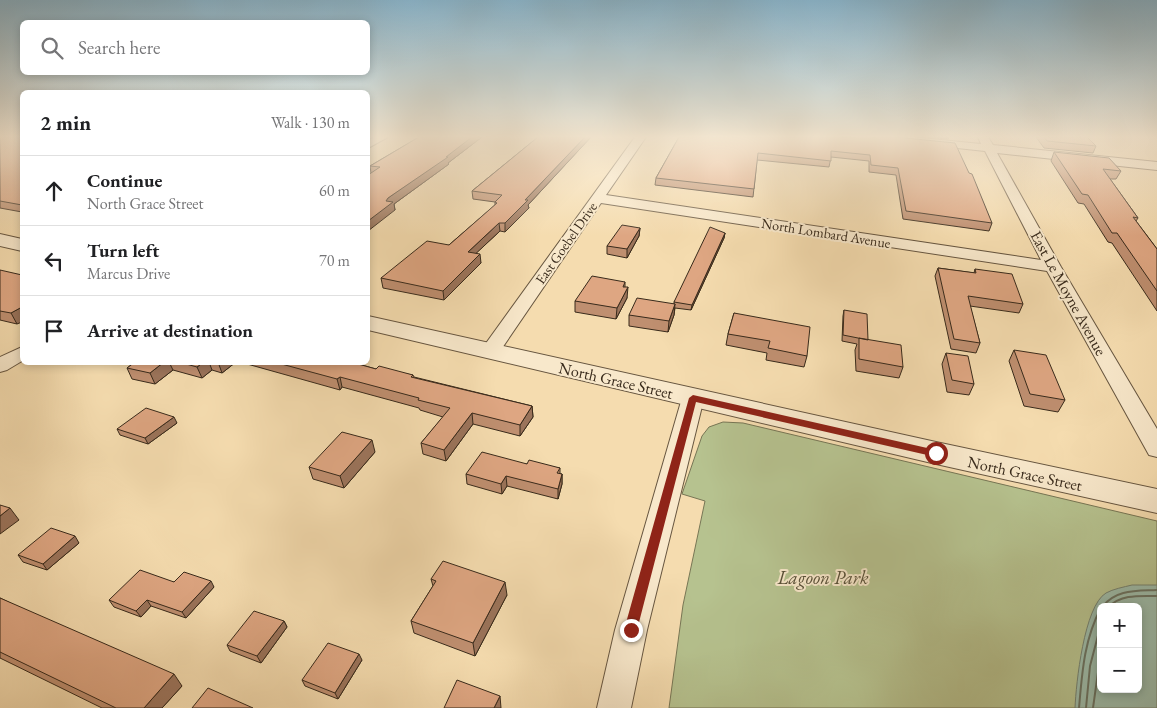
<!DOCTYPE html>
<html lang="en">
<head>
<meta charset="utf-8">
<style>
  body { margin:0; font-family:"EB Garamond",serif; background:#f6f6f6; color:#202124 }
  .controls { position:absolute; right:15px; bottom:15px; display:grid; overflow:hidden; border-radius:8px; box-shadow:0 2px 8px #0003 }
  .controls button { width:45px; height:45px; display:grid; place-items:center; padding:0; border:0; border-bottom:1px solid #e0e0e0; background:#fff; color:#202124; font:25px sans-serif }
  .stop { position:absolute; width:15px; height:15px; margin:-11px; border:4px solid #8f2418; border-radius:50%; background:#fff }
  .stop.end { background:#8f2418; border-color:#fff; box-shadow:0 1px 5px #0008 }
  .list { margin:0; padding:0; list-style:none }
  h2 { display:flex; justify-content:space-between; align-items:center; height:65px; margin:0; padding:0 20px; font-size:21px }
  h2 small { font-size:16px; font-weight:400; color:#757577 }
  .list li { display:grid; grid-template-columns:32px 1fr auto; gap:15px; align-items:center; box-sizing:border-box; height:70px; padding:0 20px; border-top:1px solid #e0e0e0 }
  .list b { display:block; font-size:19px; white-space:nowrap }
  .list p { margin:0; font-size:16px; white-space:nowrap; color:#757577 }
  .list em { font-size:16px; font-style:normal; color:#757577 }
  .icon { flex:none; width:28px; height:28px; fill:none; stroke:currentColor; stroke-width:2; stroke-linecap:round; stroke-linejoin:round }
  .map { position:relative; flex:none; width:1157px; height:708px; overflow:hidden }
  .search { position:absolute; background:#fff; box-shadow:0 2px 8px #0003; left:20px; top:20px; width:350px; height:55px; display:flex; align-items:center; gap:12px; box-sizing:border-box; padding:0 18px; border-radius:8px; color:#757577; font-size:19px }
  .panel { position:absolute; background:#fff; box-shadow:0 2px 8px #0003; left:20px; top:90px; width:350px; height:275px; border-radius:8px }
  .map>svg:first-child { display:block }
  .green { fill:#b6c28f; stroke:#777655; fill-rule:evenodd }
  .water { fill:#9cbcab; stroke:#748271; fill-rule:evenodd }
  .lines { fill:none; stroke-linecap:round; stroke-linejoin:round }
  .shore { stroke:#6a7363; stroke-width:2 }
  .minor-casing { stroke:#675640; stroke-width:2 }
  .tertiary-casing { stroke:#675640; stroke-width:2 }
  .minor { fill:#f8e8cb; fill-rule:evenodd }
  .tertiary { fill:#f8e8cb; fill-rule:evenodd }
  .wall { fill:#bf8f70; stroke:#382a1b }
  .shaded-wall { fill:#9b745b; stroke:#382a1b }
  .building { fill:#dea682; stroke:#382a1b }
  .route { fill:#8f2418 }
  .labels { text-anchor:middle; stroke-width:4; stroke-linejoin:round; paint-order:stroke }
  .far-street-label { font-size:14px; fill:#382a1b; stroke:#f8e8cb }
  .street-label { font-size:16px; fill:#382a1b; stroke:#f8e8cb }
  .near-park-label { font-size:19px; font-style:italic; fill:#585038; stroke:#f8e8cb }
</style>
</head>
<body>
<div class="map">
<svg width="1157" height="708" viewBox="0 0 1157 708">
  <rect width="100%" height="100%" fill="#f5dcaf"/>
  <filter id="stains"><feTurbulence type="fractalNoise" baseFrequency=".004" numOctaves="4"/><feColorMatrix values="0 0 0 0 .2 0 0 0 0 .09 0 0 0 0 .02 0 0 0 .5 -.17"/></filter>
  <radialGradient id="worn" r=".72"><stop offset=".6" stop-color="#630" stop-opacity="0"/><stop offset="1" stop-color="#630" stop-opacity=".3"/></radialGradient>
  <path class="green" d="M 723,422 L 743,423 L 1157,521 L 1157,708 L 669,708 L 683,605 L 705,501 L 682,494 L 702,436 L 709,427 ZM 1101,607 L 1138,607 L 1138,689 L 1101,689 Z"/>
  <path class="water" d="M 1132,585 L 1157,585 L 1157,708 L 1075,708 C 1076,684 1084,606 1106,593 C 1113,589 1124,587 1132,585 ZM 1101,607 L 1138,607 L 1138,689 L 1101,689 Z"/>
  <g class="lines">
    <path class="shore" d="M 1102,607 C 1116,589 1136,591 1157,590
      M 1109,607 C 1121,594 1140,596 1157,596
      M 1079,708 C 1082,674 1084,639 1101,608
      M 1086,708 L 1090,666 L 1101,624
      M 1093,708 L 1101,651"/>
    <defs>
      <path id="minor" d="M 374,137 L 388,137 L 368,148 L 368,141 Z
        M 635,137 L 646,137 L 606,195 L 1041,260 L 985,151 L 883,140 L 878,137 L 912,137 L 981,144 L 978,137 L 988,137 L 993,145 L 1157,162 L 1157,170 L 997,153 L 1061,267 L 1157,429 L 1157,457 L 1149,455 L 1047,271 L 601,203 L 498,354 L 491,356 L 484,354 L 481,350 L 484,346 Z
        M 22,347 L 22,361 L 7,370 L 0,372 L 0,357 Z
        M 693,391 L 701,393 L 704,398 L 647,630 L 631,708 L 597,708 L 615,630 L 682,398 L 685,393 Z"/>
      <path id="tertiary" d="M 0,234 L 22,239 L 22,251 L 0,246 Z
        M 368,316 L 936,442 L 1157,489 L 1157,513 L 936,464 L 368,330 Z"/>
    </defs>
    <use href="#minor" class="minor-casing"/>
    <use href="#tertiary" class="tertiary-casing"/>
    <use href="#minor" class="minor"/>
    <use href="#tertiary" class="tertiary"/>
  </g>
  <path class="wall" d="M 0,137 L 22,137 L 22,212 L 0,208 Z
    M 419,137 L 482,137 L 448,163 L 449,164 L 394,204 L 395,210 L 371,173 L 370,166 Z
    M 538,137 L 591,137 L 528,205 L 529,208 L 505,232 L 500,231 L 476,253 L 481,263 L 444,300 L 383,288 L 381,278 L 449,245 L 495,205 L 495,202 L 473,199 L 472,191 Z
    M 679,137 L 896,137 L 992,223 L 989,231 L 903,219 L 896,175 L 869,172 L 869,161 L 831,157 L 829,167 L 757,160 L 753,197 L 655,185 L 656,178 Z
    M 927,137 L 949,137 L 948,139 Z
    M 1036,137 L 1087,137 L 1096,146 L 1093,153 L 1044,148 Z
    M 1054,152 L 1121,171 L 1116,179 L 1110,179 L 1138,218 L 1136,221 L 1157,249 L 1157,311 L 1112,243 L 1108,242 L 1084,204 L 1078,203 L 1051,161 Z
    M 640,228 L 639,236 L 627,258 L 607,254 L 607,246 Z
    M 725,233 L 724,238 L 691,310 L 675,308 L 674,315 L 668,332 L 629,326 L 629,315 L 674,304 L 674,302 Z
    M 938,268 L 974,273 L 975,269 L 1023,304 L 1019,313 L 970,306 L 980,343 L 976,353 L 951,349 L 935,276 Z
    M 0,270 L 17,324 L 0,320 Z
    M 625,282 L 625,287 L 627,298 L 616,319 L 575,312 L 575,301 Z
    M 844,310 L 868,340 L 903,367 L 899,378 L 856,371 L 855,350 L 857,344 L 842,341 L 843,316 Z
    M 734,313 L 807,356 L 804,367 L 766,360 L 767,353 L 726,345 L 728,334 Z
    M 1014,350 L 1065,400 L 1058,412 L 1024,406 L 1009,361 Z
    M 946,353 L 974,384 L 969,395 L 947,392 L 942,364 Z
    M 135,362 L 236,362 L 222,373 L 212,370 L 202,378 L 173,370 L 155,384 L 132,379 L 127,368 Z
    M 240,362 L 351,362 L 376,369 L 413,375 L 414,377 L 532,406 L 533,417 L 520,436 L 473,424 L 446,461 L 423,454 L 421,443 L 443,417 L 420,410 L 419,408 L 342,387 L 340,390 Z
    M 177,423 L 148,444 L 120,435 L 117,429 Z
    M 375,452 L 344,488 L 313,479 L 309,467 Z
    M 527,464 L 560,468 L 560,474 L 562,474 L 562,484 L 558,499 L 507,486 L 502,494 L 467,484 L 466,474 Z
    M 79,543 L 47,570 L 23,562 L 18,555 Z
    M 431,579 L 507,595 L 475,656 L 414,633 L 411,621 L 433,586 Z
    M 174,582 L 214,587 L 186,618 L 151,606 L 141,617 L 114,607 L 109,600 Z
    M 0,598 L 182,686 L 162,708 L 102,708 L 0,658 Z
    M 284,621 L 287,627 L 261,663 L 230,651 L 227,645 Z
    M 362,660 L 338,699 L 305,686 L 302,680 Z"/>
  <path class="shaded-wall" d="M 472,137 L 482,137 L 448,163 L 449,164 L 394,204 L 395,210 L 368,231 L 368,221 L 388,198 Z
    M 585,137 L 591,137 L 528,205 L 529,208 L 505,232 L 505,223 L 525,200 Z
    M 499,223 L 500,231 L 469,260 L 468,252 Z
    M 640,228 L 639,236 L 627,258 L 627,249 Z
    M 725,233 L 724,238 L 691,310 L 692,305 Z
    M 480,254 L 481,263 L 444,300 L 443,291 Z
    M 628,287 L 627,298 L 616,319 L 617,308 Z
    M 675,304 L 674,315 L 668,332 L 669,321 Z
    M 22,307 L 22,322 L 17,324 L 11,313 Z
    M 164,362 L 169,362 L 173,370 L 155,384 L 150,373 Z
    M 204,362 L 209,362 L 212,370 L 202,378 L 197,367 Z
    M 218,362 L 236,362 L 222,373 Z
    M 340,377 L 342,387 L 340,390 L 337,379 Z
    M 532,406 L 533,417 L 520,436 L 520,425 Z
    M 472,413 L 473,424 L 446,461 L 444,450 Z
    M 174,417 L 177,423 L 148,444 L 145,438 Z
    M 372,440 L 375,452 L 344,488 L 340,476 Z
    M 562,474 L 562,484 L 558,499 L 558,489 Z
    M 506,476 L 507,486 L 502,494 L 501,484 Z
    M 10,508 L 19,520 L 0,534 L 0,516 Z
    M 75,536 L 79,543 L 47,570 L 43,564 Z
    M 211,581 L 214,587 L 186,618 L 182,612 Z
    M 505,582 L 507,595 L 475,656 L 473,643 Z
    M 147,600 L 151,606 L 141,617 L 136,611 Z
    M 284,621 L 287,627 L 261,663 L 257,656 Z
    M 359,654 L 362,660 L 338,699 L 335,693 Z
    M 174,674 L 182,686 L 162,708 L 144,708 Z
    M 500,696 L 501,708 L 494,708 Z"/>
  <path class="building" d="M 0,137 L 22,137 L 22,205 L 0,201 Z
    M 419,137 L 472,137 L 446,157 L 448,157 L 388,198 L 386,201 L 393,202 L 368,221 L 368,175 L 380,167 L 370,166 Z
    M 538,137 L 585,137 L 525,200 L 528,200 L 505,223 L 499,223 L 468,252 L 480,254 L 443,291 L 381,278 L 427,241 L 449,245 L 497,203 L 495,202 L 502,195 L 472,191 Z
    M 679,137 L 896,137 L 955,143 L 969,173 L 972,174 L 992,223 L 906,211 L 898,168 L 871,165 L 870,155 L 831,151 L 831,161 L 758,153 L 754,189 L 656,178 Z
    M 1044,137 L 1087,137 L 1096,146 L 1047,141 Z
    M 1054,152 L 1109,158 L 1121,171 L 1103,169 L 1138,218 L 1133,217 L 1157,249 L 1157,291 L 1117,233 L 1112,233 L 1088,195 L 1082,194 Z
    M 622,225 L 640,228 L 627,249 L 607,246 Z
    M 710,227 L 725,233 L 692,305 L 674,302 Z
    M 938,268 L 976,273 L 975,269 L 1012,274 L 1023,304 L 968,296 L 980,343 L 954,339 Z
    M 0,270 L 22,275 L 22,307 L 11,313 L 0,311 Z
    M 592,276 L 625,282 L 623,287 L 628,287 L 617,308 L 575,301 Z
    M 637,298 L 675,304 L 669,321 L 629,315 Z
    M 844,310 L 867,314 L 868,340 L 843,335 Z
    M 734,313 L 810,327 L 807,356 L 768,348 L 770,341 L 728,334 Z
    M 859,338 L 901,345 L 903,367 L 859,359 Z
    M 1014,350 L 1046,355 L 1065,400 L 1030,394 Z
    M 946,353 L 968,356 L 974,384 L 952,380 Z
    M 135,362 L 164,362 L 150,373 L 127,368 Z
    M 179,362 L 204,362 L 197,367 Z
    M 274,362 L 351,362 L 376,369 L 379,366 L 413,375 L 411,377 L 532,406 L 520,425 L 472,413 L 444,450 L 421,443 L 450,408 L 418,400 L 419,398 L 340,377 L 337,379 Z
    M 146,408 L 174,417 L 145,438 L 117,429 Z
    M 342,432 L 372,440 L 340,476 L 309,467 Z
    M 482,452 L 527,464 L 529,460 L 560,468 L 557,473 L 562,474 L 558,489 L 506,476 L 501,484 L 466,474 Z
    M 0,505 L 10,508 L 0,516 Z
    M 51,528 L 75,536 L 43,564 L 18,555 Z
    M 443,561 L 505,582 L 473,643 L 411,621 L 436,581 L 431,579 Z
    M 140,570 L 174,582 L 184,572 L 211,581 L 182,612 L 147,600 L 136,611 L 109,600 Z
    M 0,598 L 174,674 L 144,708 L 116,708 L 0,652 Z
    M 254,611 L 284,621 L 257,656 L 227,645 Z
    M 328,643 L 359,654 L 335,693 L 302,680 Z
    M 457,680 L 500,696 L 494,708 L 444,708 Z
    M 208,688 L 253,708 L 192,708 Z"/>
  <linearGradient id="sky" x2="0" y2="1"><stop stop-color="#89b7d0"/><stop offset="0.58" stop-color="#faefdb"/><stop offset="1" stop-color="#faefdb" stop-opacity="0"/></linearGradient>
  <rect width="1157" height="236" fill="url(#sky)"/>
  <path class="route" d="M 693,395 L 936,450 L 941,453 L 936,457 L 696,402 L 637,630 L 635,634 L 631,636 L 626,634 L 624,630 L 689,398 Z"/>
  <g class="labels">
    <g class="far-street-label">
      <text transform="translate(826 233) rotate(9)" y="5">North Lombard Avenue</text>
      <text transform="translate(566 243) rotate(-55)" y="5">East Goebel Drive</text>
    </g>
    <g class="street-label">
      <text transform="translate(1069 293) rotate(61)" y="6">East Le Moyne Avenue</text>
      <text transform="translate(616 380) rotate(13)" y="6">North Grace Street</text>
      <text transform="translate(1025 473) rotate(12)" y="6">North Grace Street</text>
    </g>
    <g class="near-park-label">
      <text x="823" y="584">Lagoon Park</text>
    </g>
  </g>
  <rect width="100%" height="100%" filter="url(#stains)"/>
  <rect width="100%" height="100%" fill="url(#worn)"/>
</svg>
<div class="controls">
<button>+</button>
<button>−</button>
</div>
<div class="stop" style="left:936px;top:453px"></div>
<div class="stop end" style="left:631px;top:630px"></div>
<div class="search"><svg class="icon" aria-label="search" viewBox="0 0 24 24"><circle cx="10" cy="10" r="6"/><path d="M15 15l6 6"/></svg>Search here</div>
<section class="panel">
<h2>2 min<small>Walk · 130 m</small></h2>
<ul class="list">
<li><svg class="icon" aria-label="ahead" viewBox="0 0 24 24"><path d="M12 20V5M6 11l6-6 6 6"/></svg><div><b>Continue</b><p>North Grace Street</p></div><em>60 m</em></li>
<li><svg class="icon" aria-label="left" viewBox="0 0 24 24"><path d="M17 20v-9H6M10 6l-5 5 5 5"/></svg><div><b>Turn left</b><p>Marcus Drive</p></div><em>70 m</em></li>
<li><svg class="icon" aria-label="arrive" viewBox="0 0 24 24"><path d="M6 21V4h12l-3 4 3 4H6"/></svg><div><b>Arrive at destination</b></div></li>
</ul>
</section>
</div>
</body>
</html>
